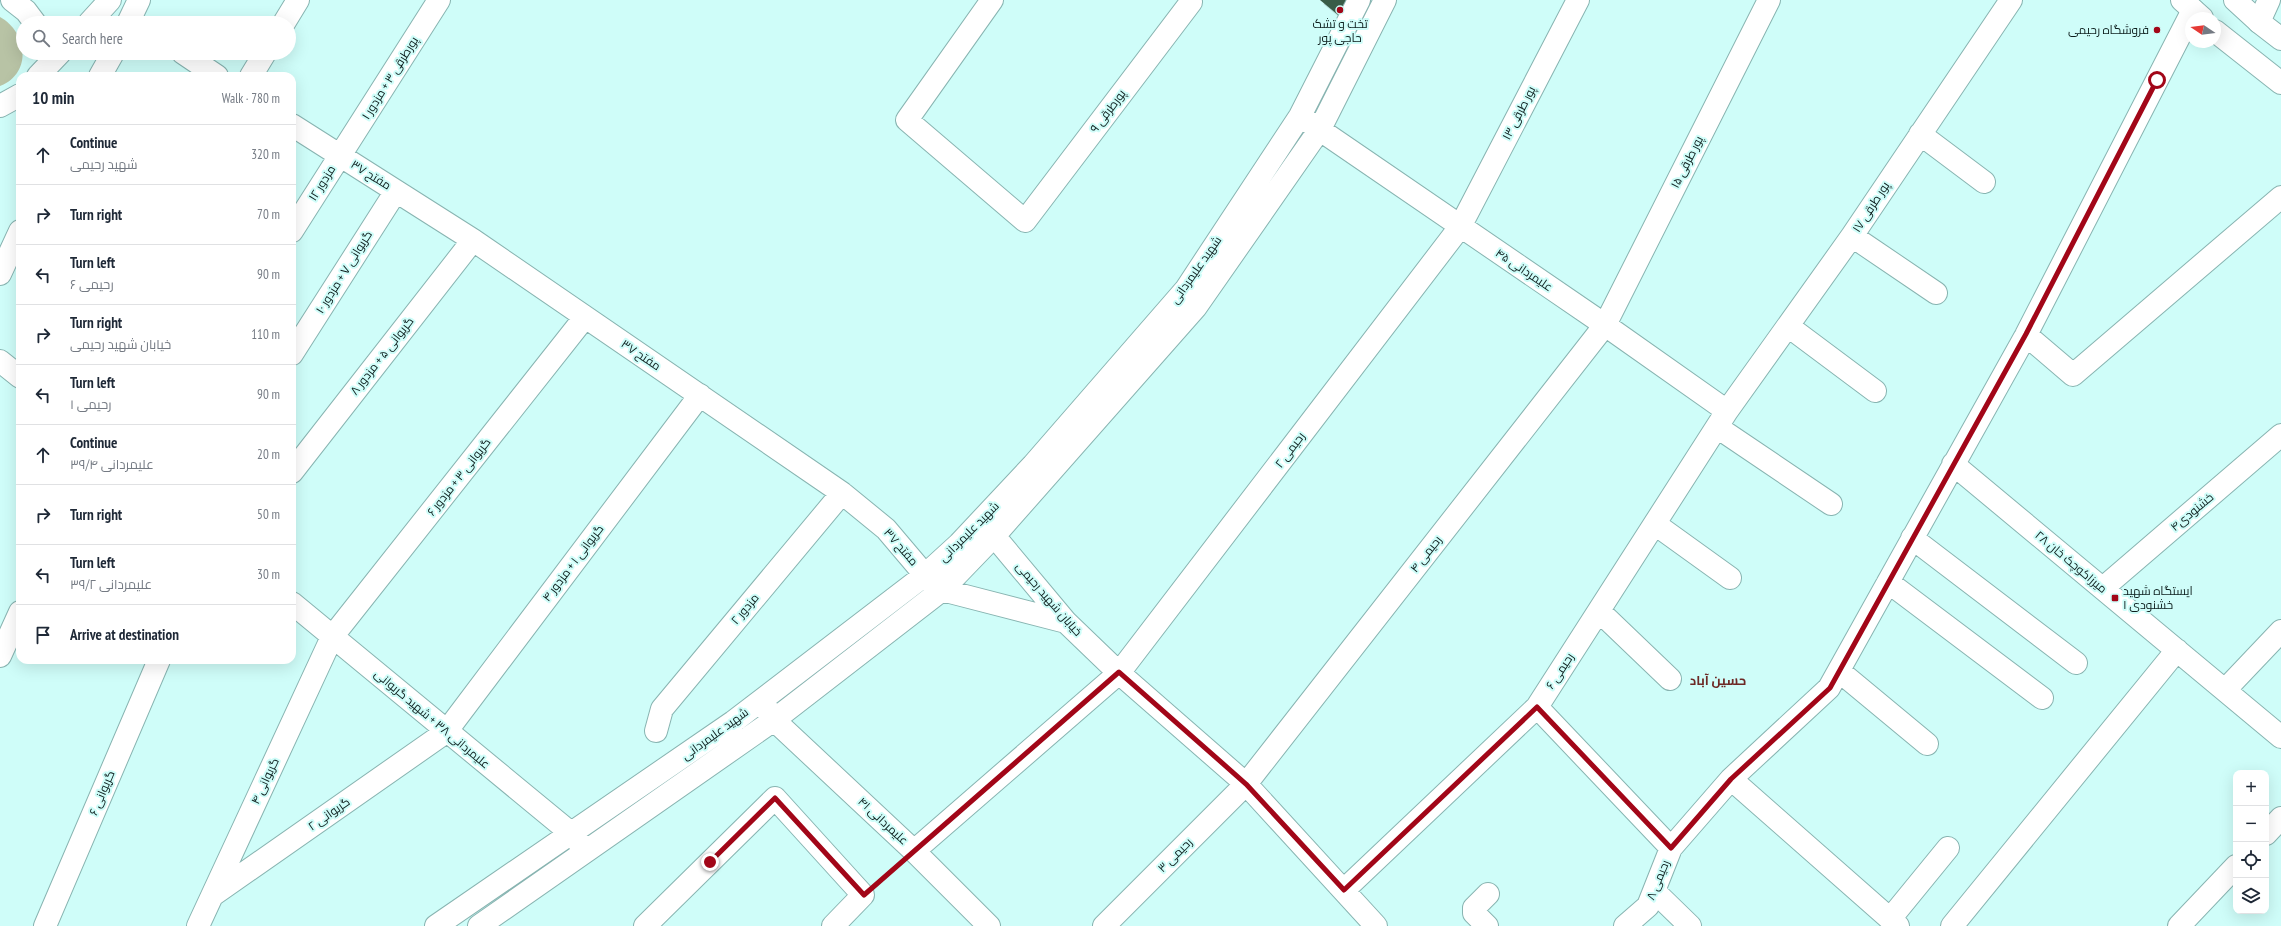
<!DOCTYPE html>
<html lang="en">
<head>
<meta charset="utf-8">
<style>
  body { margin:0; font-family:"PT Sans Narrow",Cairo,sans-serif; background:#f6f6f7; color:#1f2937 }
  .controls { position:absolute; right:12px; bottom:12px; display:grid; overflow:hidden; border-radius:8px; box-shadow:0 4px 16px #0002 }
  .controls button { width:36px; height:36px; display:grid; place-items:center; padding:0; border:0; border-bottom:1px solid #e0e1e3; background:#fff; color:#1f2937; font:20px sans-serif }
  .compass { position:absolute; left:2185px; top:12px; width:36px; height:36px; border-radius:50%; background:#fff; box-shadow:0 4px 16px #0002; rotate:283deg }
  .stop { position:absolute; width:12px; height:12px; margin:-9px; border:3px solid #a20618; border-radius:50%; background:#fff }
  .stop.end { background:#a20618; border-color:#fff; box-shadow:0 1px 4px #0008 }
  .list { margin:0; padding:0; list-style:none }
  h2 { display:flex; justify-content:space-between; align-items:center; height:52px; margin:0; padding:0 16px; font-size:17px }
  h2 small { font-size:13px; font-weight:400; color:#747a83 }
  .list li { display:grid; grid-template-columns:26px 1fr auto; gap:12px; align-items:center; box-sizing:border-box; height:60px; padding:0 16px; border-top:1px solid #e0e1e3 }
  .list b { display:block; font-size:15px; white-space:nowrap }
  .list p { margin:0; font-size:13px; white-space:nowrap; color:#747a83 }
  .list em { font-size:13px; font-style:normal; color:#747a83 }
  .icon { flex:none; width:22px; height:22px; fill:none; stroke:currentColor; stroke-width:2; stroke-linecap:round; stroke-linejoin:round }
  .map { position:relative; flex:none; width:2281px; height:926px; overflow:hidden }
  .search { position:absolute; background:#fff; box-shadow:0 4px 16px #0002; left:16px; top:16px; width:280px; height:44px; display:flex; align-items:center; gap:10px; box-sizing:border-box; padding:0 14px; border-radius:22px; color:#747a83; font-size:15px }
  .panel { position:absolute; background:#fff; box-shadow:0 4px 16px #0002; left:16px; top:72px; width:280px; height:592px; border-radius:12px }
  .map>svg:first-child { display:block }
  .green { fill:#b8c3a5 }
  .building { fill:#395b47; filter:url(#shadow) }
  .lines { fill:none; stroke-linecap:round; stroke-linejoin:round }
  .minor-casing { stroke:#88b4b1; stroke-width:24 }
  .major-casing { stroke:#88b4b1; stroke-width:24 }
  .path { stroke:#89adaa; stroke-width:2.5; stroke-dasharray:4 2; stroke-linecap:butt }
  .minor { stroke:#fff; stroke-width:22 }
  .major { stroke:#fff; stroke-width:22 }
  .route { stroke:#a20618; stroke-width:5 }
  .poi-dot { fill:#a20618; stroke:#cffdf9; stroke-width:1.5 }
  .labels { text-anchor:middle; stroke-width:4; stroke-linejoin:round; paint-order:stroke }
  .poi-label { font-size:12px; fill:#0d1e1d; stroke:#cffdf9 }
  .street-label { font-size:12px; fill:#0d1e1d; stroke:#cffdf9 }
  .neighbourhood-label { font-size:13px; font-weight:bold; fill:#6d2825; stroke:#cffdf9 }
</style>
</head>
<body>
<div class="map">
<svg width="2281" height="926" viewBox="0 0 2281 926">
  <defs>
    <filter id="shadow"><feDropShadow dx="3.5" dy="3.5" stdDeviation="0" flood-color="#0004"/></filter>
  </defs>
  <rect width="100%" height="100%" fill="#cffdf9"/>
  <path class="green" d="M 0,17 C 27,32 33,73 0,86 Z"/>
  <path class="building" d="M 1320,0 L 1353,0 L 1343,19 Z"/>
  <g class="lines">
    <defs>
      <path id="minor" d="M 992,0 L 907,120 L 1025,221 L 1191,2
        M 2259,22 L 2269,0
        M 128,23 L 139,0
        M 284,23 L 298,0
        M 183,53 L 217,76
        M 100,76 L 113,53
        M 251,76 L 265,53
        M 1307,121 L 1605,325 L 1727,411
        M 292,125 L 473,240 L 842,493 L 886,529 L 925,575 L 942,590 L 1066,622
        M 1920,134 L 1984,182
        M 292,231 L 439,0
        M 1852,236 L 1936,293
        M 0,274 L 20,231
        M 1788,326 L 1875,391
        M 2026,335 L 2073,375 L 2281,197
        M 292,354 L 396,191
        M 0,361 L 20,377
        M 1717,427 L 1831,504
        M 1953,464 L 2281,737
        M 292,472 L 473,240
        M 1655,524 L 1730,578
        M 985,525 L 1066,622 L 1119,673 L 1246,784 L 1376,926
        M 1912,538 L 2076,663
        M 1888,582 L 2042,698
        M 2103,588 L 2281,435
        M 292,603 L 572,834 L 581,845
        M 1599,611 L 1670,679
        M 0,656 L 20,612
        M 1839,671 L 1927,744
        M 2225,690 L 2281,631
        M 766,707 L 774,720 L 914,851 L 989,926
        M 1537,707 L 1671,848
        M 656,731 L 662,709 L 842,493
        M 1731,779 L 1898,926
        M 2266,834 L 2281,818
        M 914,851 L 1119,673 L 1460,227 L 1578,0
        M 1344,890 L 1537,707 L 1727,411 L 1852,236 L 2011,0
        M 1654,891 L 1690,926
        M 213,895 L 446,732 L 700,395
        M 1890,919 L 1948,848
        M 45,926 L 159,660
        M 198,926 L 332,637 L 585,317
        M 436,926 L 733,722 L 925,575 L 959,544 L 1033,465 L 1186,289 L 1300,116 L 1359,0
        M 479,926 L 774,720 L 942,590 L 995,535 L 1196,307 L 1320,129 L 1385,0
        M 645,926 L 775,798 L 863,895 L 833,926
        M 1104,926 L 1246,784 L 1605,325 L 1769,0
        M 1487,926 L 1474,913 L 1474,908 L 1488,894
        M 1625,926 L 1648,906 L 1671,848 L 1731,779 L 1829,688 L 2026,335 L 2193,10
        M 1952,926 L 2177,650
        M 2179,926 L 2236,866"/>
      <path id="major" d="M 12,0 L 26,11 L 35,23
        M 2182,0 L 2202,18
        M 2235,0 L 2259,22 L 2281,39
        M 89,23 L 110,0
        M 2215,31 L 2281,83
        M 38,76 L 60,53
        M 0,106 L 20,95"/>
    </defs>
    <use href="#minor" class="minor-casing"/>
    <use href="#major" class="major-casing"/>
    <path class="path" d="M 879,881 L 899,864"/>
    <use href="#minor" class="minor"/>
    <use href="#major" class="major"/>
  </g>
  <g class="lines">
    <path class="route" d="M 710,862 L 775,798 L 864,895 L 1119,672 L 1246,784 L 1344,890 L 1537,707 L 1671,848 L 1731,779 L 1830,688 L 2026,334 L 2157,80"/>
  </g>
  <g class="poi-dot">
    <circle cx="1340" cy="10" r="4"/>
    <circle cx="2157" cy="30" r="4"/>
    <rect x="2111" y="594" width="8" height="8" rx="2"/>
  </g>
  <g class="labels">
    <g class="poi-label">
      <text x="1340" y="28">تخت و تشک<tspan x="1340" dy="14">حاجی پور</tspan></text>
      <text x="2149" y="34" text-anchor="end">فروشگاه رحیمی</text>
      <text x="2123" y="595" text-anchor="start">ایستگاه شهید<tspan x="2123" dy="14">خشنودی ۱</tspan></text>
    </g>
    <g class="street-label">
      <text transform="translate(390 78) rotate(-58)" y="4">پورطرقی ۳ + مزدور ۱</text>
      <text transform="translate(1108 111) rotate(-53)" y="4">پورطرقی ۹</text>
      <text transform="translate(1519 113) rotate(-63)" y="4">پور طرقی ۱۳</text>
      <text transform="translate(1687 162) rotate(-63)" y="4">پور طرقی ۱۵</text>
      <text transform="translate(371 175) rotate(32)" y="4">مفتح ۳۷</text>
      <text transform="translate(322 183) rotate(-58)" y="4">مزدور ۱۲</text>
      <text transform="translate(1871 207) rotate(-57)" y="4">پور طرقی ۱۷</text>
      <text transform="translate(1196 270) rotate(-55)" y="4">شهید علیمردانی</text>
      <text transform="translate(1524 270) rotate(34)" y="4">علیمردانی ۴۵</text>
      <text transform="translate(344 272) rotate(-58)" y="4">گریوانی ۷ + مزدور ۱۰</text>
      <text transform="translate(641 355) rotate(34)" y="4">مفتح ۳۷</text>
      <text transform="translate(382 356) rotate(-52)" y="4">گریوانی ۵ + مزدور ۸</text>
      <text transform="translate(1290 450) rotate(-53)" y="4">رحیمی ۲</text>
      <text transform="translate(459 477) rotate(-52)" y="4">گریوانی ۳ + مزدور ۶</text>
      <text transform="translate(2192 512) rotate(-40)" y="4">خشنودی۴</text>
      <text transform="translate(969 532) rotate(-45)" y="4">شهید علیمردانی</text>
      <text transform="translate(901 547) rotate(49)" y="4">مفتح ۳۷</text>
      <text transform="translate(1426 554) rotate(-52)" y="4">رحیمی ۴</text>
      <text transform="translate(2071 562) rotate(40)" y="4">میرزاکوچک خان ۲۸</text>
      <text transform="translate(573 563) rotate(-53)" y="4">گریوانی ۱ + مزدور ۴</text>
      <text transform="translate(1049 599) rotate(49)" y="4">خیابان شهید رحیمی</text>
      <text transform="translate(745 609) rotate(-50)" y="4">مزدور ۲</text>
      <text transform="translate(1560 671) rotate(-57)" y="4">رحیمی ۶</text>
      <text transform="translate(432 719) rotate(40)" y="4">علیمردانی ۳۸ + شهید گریوانی</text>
      <text transform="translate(715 734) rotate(-36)" y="4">شهید علیمردانی</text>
      <text transform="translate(265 781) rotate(-65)" y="4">گریوانی ۴</text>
      <text transform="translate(102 793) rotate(-67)" y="4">گریوانی ۶</text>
      <text transform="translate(329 814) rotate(-35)" y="4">گریوانی ۲</text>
      <text transform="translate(883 821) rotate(43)" y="4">علیمردانی ۴۱</text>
      <text transform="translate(1175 855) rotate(-45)" y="4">رحیمی ۳</text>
      <text transform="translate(1658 880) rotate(-68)" y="4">رحیمی ۸</text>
    </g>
    <g class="neighbourhood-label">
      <text x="1718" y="685">حسین آباد</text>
    </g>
  </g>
</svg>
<div class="controls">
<button>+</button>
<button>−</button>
<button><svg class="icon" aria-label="locate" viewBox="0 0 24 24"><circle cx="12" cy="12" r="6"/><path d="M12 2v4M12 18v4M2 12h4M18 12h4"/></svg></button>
<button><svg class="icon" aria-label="layers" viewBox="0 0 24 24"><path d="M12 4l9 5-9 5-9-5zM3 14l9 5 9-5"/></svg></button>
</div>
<svg class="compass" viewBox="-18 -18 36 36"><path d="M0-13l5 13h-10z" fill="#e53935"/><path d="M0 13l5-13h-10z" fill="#747a83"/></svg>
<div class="stop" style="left:2157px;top:80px"></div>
<div class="stop end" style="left:710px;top:862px"></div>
<div class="search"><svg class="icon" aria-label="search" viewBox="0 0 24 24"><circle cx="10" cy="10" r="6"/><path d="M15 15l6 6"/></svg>Search here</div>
<section class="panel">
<h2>10 min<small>Walk · 780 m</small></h2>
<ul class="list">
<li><svg class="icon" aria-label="ahead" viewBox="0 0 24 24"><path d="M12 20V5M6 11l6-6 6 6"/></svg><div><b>Continue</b><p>شهید رحیمی</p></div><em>320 m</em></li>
<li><svg class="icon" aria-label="right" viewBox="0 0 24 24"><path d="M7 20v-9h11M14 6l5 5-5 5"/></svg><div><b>Turn right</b></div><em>70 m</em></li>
<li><svg class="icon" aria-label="left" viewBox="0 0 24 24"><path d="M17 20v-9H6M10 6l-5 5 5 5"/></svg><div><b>Turn left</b><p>رحیمی ۶</p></div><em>90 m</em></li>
<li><svg class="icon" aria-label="right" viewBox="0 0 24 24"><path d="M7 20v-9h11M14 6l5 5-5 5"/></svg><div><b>Turn right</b><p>خیابان شهید رحیمی</p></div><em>110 m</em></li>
<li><svg class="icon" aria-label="left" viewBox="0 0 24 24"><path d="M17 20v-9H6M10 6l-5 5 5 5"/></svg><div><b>Turn left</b><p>رحیمی ۱</p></div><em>90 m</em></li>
<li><svg class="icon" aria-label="ahead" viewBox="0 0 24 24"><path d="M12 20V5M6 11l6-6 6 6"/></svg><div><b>Continue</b><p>علیمردانی ۳۹/۴</p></div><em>20 m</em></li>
<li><svg class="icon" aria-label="right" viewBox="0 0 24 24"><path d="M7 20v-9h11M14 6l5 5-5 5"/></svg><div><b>Turn right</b></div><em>50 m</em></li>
<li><svg class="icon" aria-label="left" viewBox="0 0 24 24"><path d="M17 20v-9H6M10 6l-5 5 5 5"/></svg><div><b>Turn left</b><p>علیمردانی ۳۹/۲</p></div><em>30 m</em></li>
<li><svg class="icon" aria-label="arrive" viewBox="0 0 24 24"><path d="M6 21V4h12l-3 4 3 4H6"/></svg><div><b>Arrive at destination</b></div></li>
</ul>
</section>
</div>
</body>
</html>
